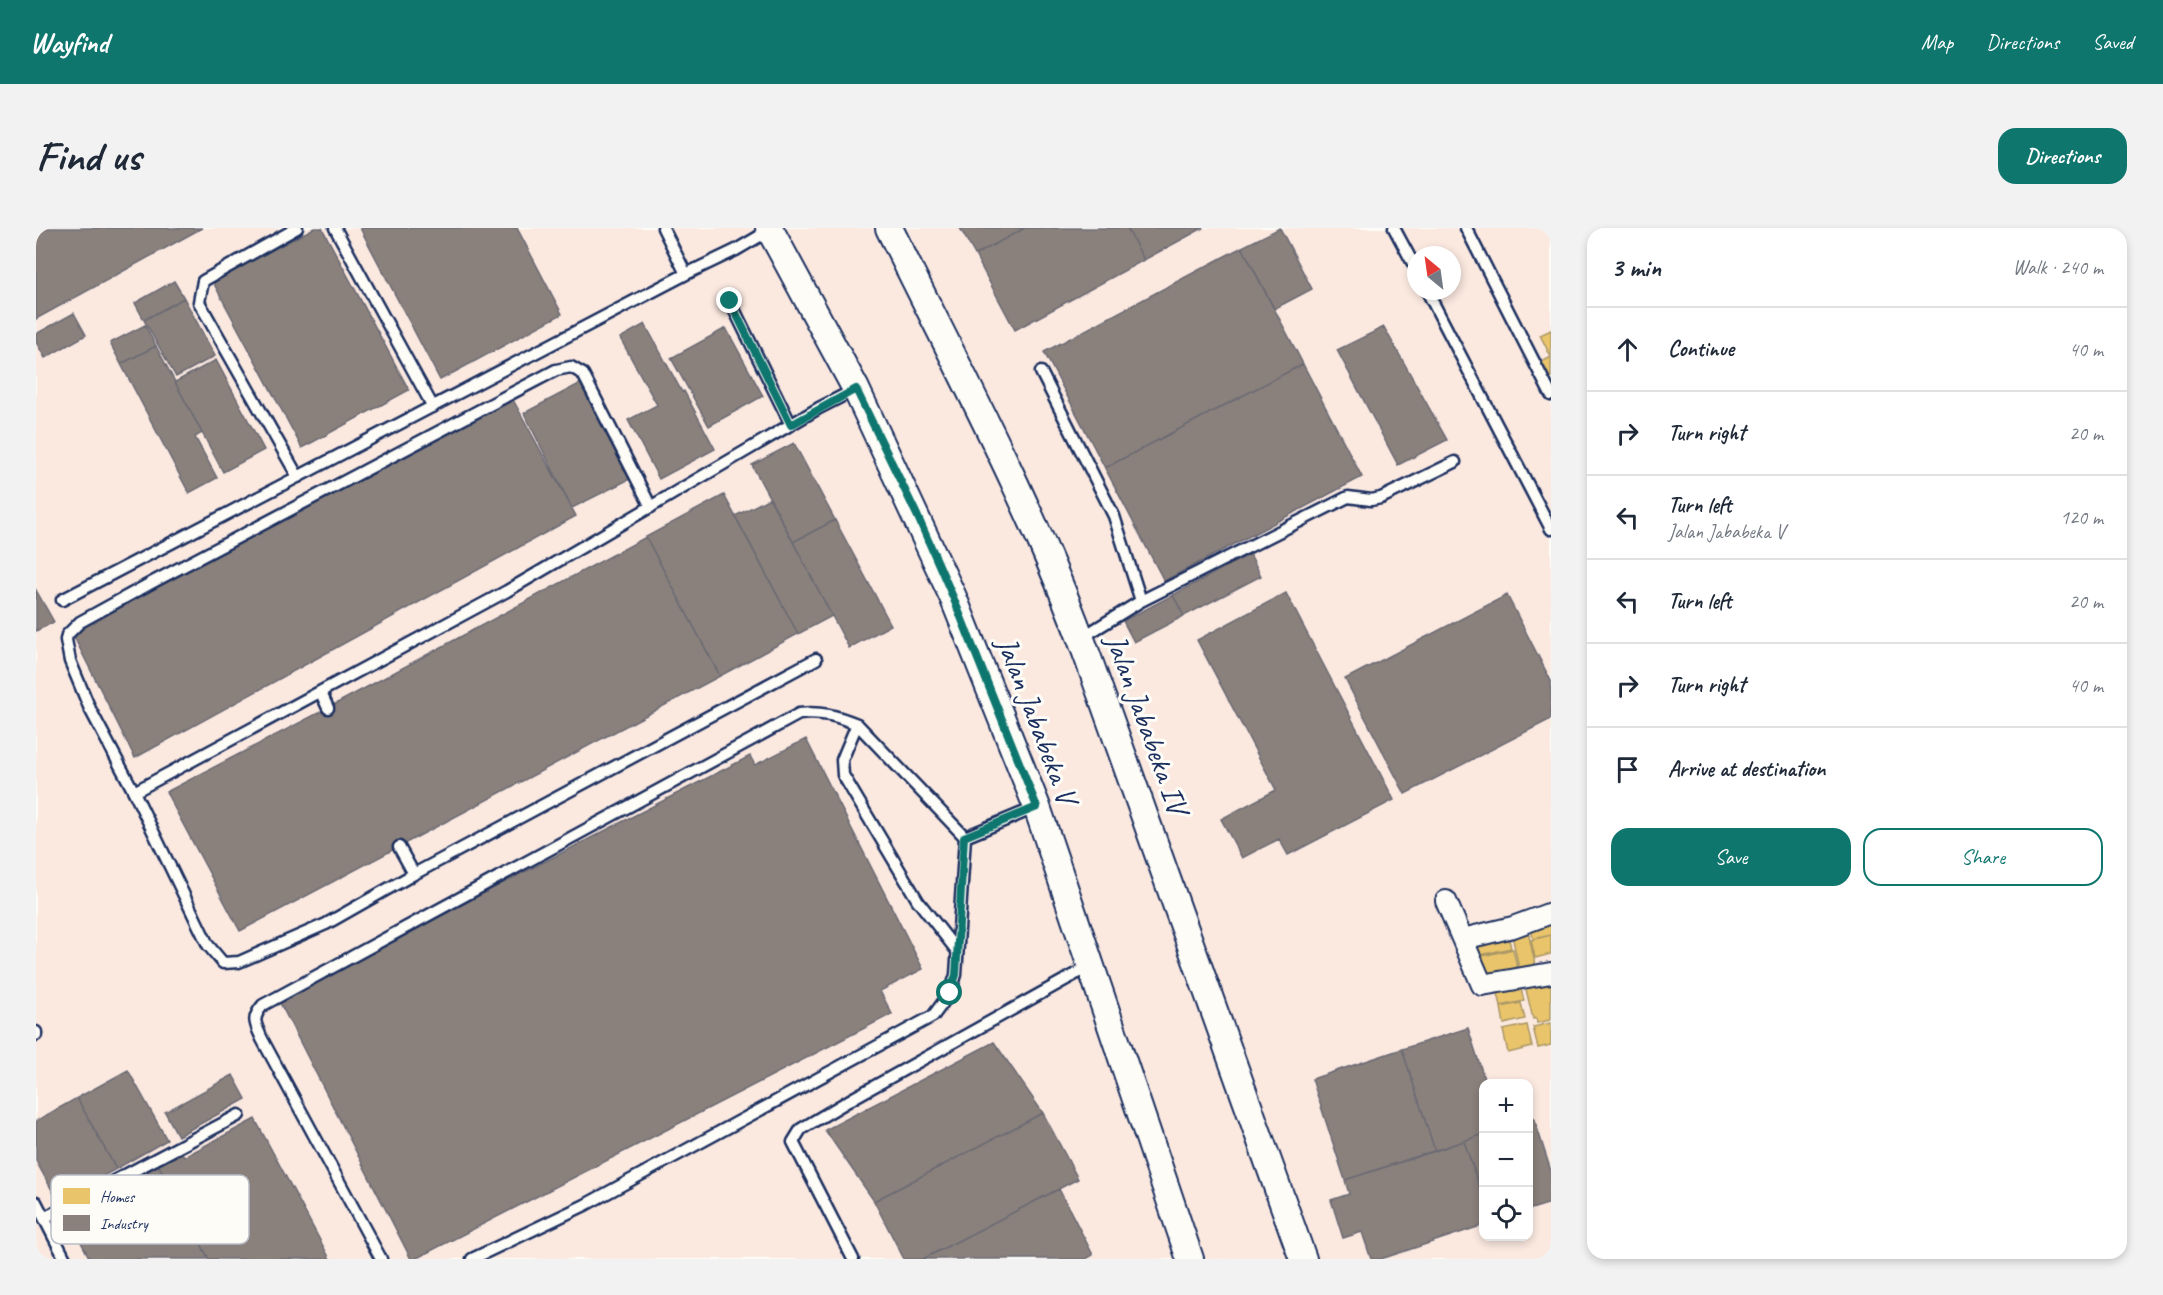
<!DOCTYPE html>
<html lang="en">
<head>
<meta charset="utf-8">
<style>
  body { margin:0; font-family:Caveat,sans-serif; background:#f2f2f3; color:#1f2937 }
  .controls { position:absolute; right:18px; bottom:18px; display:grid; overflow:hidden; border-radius:12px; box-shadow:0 3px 9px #0003 }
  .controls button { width:54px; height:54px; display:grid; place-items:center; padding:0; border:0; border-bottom:2px solid #e0e1e3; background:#fff; color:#1f2937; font:30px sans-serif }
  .compass { position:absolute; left:1371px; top:18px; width:54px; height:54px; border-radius:50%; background:#fff; box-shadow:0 3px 9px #0003; rotate:331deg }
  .stop { position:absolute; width:18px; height:18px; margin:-14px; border:4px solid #0f766e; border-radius:50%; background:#fff }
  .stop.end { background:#0f766e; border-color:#fff; box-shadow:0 2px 6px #0008 }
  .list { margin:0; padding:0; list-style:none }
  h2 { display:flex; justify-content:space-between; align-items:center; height:78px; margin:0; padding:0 24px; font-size:26px }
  h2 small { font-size:20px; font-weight:400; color:#747a83 }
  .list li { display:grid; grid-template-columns:39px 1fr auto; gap:18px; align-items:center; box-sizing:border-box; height:84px; padding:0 24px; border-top:2px solid #e0e1e3 }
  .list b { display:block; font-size:22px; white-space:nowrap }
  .list p { margin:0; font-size:20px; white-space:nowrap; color:#747a83 }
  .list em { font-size:20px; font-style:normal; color:#747a83 }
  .actions { display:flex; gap:12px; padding:18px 24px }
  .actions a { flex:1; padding:14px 0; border:2px solid #0f766e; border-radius:18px; text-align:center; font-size:21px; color:#0f766e }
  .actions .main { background:#0f766e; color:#fff }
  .icon { flex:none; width:33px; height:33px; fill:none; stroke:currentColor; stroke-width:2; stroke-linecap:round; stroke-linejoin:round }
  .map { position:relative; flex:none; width:1515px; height:1031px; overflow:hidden; border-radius:18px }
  header { display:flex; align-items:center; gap:36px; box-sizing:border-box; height:84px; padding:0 30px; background:#0f766e; color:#fff }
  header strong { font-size:28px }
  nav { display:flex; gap:33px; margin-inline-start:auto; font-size:21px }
  .intro { display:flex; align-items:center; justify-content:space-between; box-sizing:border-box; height:144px; padding:0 36px }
  h1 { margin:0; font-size:42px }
  .button { padding:15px 27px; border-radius:18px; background:#0f766e; color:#fff; font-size:21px; font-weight:700 }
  main { display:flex; gap:36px; padding:0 36px }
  aside { flex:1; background:#fff; border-radius:18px; box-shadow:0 3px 9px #0003 }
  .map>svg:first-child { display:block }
  .built { fill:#fbe9e0; fill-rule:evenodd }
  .homes { fill:#e9c46a; stroke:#ab9766; stroke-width:1.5 }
  .industry { fill:#8a817c; stroke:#696873; stroke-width:1.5 }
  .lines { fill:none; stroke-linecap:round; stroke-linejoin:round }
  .service-casing { stroke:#1b2f5e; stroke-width:15 }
  .minor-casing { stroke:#1b2f5e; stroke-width:24 }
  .tertiary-casing { stroke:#1b2f5e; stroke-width:30 }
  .service { stroke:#fdfcf7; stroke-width:10 }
  .minor { stroke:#fdfcf7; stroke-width:20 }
  .tertiary { stroke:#fdfcf7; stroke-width:26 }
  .route { stroke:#0f766e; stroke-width:8 }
  .labels { text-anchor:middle; stroke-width:6; stroke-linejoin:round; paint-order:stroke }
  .street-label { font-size:30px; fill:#1b2f5e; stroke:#fdfcf7 }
  .key { fill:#fdfcf7; stroke:#b9bec9; stroke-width:1.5 }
  .key-label { font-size:16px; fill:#1b2f5e }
</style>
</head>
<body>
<header>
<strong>Wayfind</strong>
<nav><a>Map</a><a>Directions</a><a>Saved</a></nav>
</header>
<div class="intro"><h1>Find us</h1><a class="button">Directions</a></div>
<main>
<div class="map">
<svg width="1515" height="1031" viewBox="0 0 1515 1031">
  <rect width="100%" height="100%" fill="#fdfcf7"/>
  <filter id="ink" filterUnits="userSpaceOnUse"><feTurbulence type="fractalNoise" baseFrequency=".0167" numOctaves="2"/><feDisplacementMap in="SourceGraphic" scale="12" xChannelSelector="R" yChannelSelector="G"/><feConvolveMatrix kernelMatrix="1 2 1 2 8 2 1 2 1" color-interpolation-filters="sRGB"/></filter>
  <g filter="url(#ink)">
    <path class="built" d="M 0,0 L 1515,0 L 1515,1031 L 0,1031 ZM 1380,27 L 1416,27 L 1416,63 L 1380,63 ZM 1448,856 L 1492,856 L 1492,1008 L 1448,1008 Z"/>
    <path class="homes" d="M 1515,102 L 1515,129 L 1504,107 Z
      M 1515,129 L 1515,160 L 1502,136 Z
      M 1515,690 L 1515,707 L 1497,711 L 1494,695 Z
      M 1471,703 L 1475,720 L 1440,728 L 1436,711 Z
      M 1492,703 L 1500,741 L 1484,745 L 1476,707 Z
      M 1515,707 L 1515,726 L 1499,730 L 1495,712 Z
      M 1477,721 L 1482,743 L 1446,751 L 1442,729 Z
      M 1515,747 L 1515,792 L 1501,795 L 1500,790 L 1497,791 L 1488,753 Z
      M 1483,752 L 1488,773 L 1465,778 L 1460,757 Z
      M 1485,775 L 1489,791 L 1468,796 L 1465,779 Z
      M 1515,795 L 1515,817 L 1502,820 L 1497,799 Z
      M 1491,797 L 1496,819 L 1472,825 L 1467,802 Z"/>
    <path class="industry" d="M 0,0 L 166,0 L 0,91 Z
      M 278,0 L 286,0 L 373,162 L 266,220 L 177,54 Z
      M 324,0 L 481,0 L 526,86 L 404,152 Z
      M 924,0 L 989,0 L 939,27 Z
      M 989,0 L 1091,0 L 1108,32 L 979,102 L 939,27 Z
      M 1091,0 L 1167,0 L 1108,32 Z
      M 1244,0 L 1276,61 L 1238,81 L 1206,19 Z
      M 1206,19 L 1267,136 L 1069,240 L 1008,124 Z
      M 138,53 L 148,70 L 108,92 L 99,75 Z
      M 148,70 L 179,128 L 140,149 L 108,92 Z
      M 38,85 L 50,107 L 9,130 L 0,114 L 0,106 Z
      M 609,96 L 646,164 L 648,163 L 679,221 L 623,251 L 592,192 L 621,177 L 584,110 Z
      M 109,97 L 120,118 L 85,136 L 74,115 Z
      M 1348,99 L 1411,212 L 1362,237 L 1301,122 Z
      M 690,100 L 727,168 L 673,198 L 635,130 Z
      M 120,118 L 166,205 L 159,209 L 181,250 L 153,265 L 85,136 Z
      M 180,132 L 228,222 L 187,244 L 139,154 Z
      M 1267,136 L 1326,249 L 1128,353 L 1069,240 Z
      M 547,154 L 596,250 L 536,280 L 488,185 Z
      M 475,168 L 540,288 L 99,530 L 35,403 Z
      M 758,215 L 799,292 L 757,314 L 716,237 Z
      M 688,267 L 762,406 L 684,448 L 610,309 Z
      M 734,270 L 796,388 L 762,406 L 699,288 Z
      M 799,292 L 855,397 L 813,420 L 757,314 Z
      M 610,309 L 684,448 L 204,703 L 130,564 L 292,480 Z
      M 1214,326 L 1225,348 L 1148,388 L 1137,367 Z
      M 0,362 L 18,394 L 0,403 Z
      M 1250,365 L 1358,572 L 1252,627 L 1243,611 L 1206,630 L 1185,591 L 1240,562 L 1161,412 Z
      M 1137,367 L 1148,388 L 1098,414 L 1087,393 Z
      M 1471,367 L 1515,453 L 1515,491 L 1369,566 L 1309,451 Z
      M 770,511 L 887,741 L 844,763 L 856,786 L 379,1031 L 375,1031 L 242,771 L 714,528 L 719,537 Z
      M 1432,800 L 1450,856 L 1448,856 L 1448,906 L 1399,923 L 1366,821 Z
      M 958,814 L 1007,885 L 838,973 L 789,902 Z
      M 1366,821 L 1399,923 L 1309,952 L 1276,851 Z
      M 92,842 L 131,912 L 80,941 L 41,870 Z
      M 197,847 L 210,871 L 142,908 L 129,884 Z
      M 41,870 L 80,941 L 22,973 L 0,933 L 0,893 Z
      M 1007,885 L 1042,951 L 887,1031 L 868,1031 L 838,973 Z
      M 1498,890 L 1515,943 L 1515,975 L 1492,982 L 1492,892 Z
      M 219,891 L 294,1031 L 173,1031 L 122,936 L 145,924 L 148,929 Z
      M 1448,906 L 1448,973 L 1428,913 Z
      M 1428,913 L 1448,973 L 1448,997 L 1345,1031 L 1335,1031 L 1326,1004 L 1307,1010 L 1295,972 L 1313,966 L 1309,952 Z
      M 122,936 L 173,1031 L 54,1031 L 30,986 L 71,964 L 74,970 L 106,953 L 102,947 Z
      M 1023,961 L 1057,1027 L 1050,1031 L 887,1031 Z"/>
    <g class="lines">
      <defs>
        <path id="service" d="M 261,0 L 167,53 L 163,74 L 262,249
          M 299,0 L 397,179
          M 627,0 L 650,46
          M 1358,0 L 1380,41
          M 1430,0 L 1515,167
          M 1391,63 L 1515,301
          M 694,73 L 755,197
          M 1005,144 L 1078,288 L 1105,373 L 1045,410
          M 615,279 L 547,146 L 535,139 L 520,142 L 117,354 L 44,394 L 31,407 L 30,412 L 34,433 L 54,481 L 98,564 L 172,717 L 187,735 L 203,734 L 290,696 L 378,646 L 780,431
          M 26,372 L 650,46 L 700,22 L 734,2
          M 1105,373 L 1312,269 L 1335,272 L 1345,270 L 1419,234
          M 285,465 L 292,480
          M 821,496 L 806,532 L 807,547 L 882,673 L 921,723
          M 98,564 L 471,363 L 783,180 L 820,161
          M 363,619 L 378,646
          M 0,804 L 0,807
          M 0,974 L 29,1031
          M 8,990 L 203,887
          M 345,1031 L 226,811 C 219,795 215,791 227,777 L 763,486 C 785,483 801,488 821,496 L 929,609
          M 436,1031 L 549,977 L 897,788 L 914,765 L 920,747 L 929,609 L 1001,579
          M 817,1031 L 757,914 L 765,901 L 819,869 L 1054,738"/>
        <path id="minor" d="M 1410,673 L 1446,757 L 1515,745
          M 1427,711 L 1477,699 L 1515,685"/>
        <path id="tertiary" d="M 733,0 L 820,161 L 917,369 L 1001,579 L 1154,1031
          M 853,0 C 923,142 998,281 1052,430 L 1267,1031"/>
      </defs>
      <use href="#service" class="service-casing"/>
      <use href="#minor" class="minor-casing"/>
      <use href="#tertiary" class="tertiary-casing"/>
      <use href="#service" class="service"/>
      <use href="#minor" class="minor"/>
      <use href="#tertiary" class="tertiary"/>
    </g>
  </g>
  <g class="lines" filter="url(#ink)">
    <path class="route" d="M 694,73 L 755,197 L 820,161 L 881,287 L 917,369 L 1001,579 L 928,609 L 920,747 L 914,765"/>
  </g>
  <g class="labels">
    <g class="street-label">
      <text transform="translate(1001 492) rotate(69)" y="10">Jalan Jababeka V</text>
      <text transform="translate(1111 496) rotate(70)" y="10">Jalan Jababeka IV</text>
    </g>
  </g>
  <rect x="15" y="947" width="198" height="69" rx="9" class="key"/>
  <rect x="27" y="960" width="27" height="16" fill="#e9c46a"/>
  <rect x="27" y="987" width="27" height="16" fill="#8a817c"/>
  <g class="key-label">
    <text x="64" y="974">Homes</text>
    <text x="64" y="1001">Industry</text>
  </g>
</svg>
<div class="controls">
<button>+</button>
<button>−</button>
<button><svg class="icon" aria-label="locate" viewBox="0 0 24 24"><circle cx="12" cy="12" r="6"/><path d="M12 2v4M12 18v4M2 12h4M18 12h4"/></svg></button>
</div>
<svg class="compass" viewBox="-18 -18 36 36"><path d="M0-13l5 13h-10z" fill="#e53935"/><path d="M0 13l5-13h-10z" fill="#747a83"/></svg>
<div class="stop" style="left:914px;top:765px"></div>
<div class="stop end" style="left:694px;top:73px"></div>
</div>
<aside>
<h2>3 min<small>Walk · 240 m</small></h2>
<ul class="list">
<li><svg class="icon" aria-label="ahead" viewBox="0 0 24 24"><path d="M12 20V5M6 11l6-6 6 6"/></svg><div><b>Continue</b></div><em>40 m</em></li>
<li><svg class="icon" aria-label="right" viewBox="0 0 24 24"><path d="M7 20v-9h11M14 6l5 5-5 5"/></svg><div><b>Turn right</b></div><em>20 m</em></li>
<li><svg class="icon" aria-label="left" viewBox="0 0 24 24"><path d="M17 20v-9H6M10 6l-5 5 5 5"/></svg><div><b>Turn left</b><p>Jalan Jababeka V</p></div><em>120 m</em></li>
<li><svg class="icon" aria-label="left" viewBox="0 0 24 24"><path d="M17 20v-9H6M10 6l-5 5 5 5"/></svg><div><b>Turn left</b></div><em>20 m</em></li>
<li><svg class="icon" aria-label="right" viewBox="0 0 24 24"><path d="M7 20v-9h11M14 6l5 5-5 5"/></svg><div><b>Turn right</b></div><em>40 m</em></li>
<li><svg class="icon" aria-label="arrive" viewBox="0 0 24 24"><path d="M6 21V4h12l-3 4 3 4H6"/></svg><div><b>Arrive at destination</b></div></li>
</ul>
<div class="actions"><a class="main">Save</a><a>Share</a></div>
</aside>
</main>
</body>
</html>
